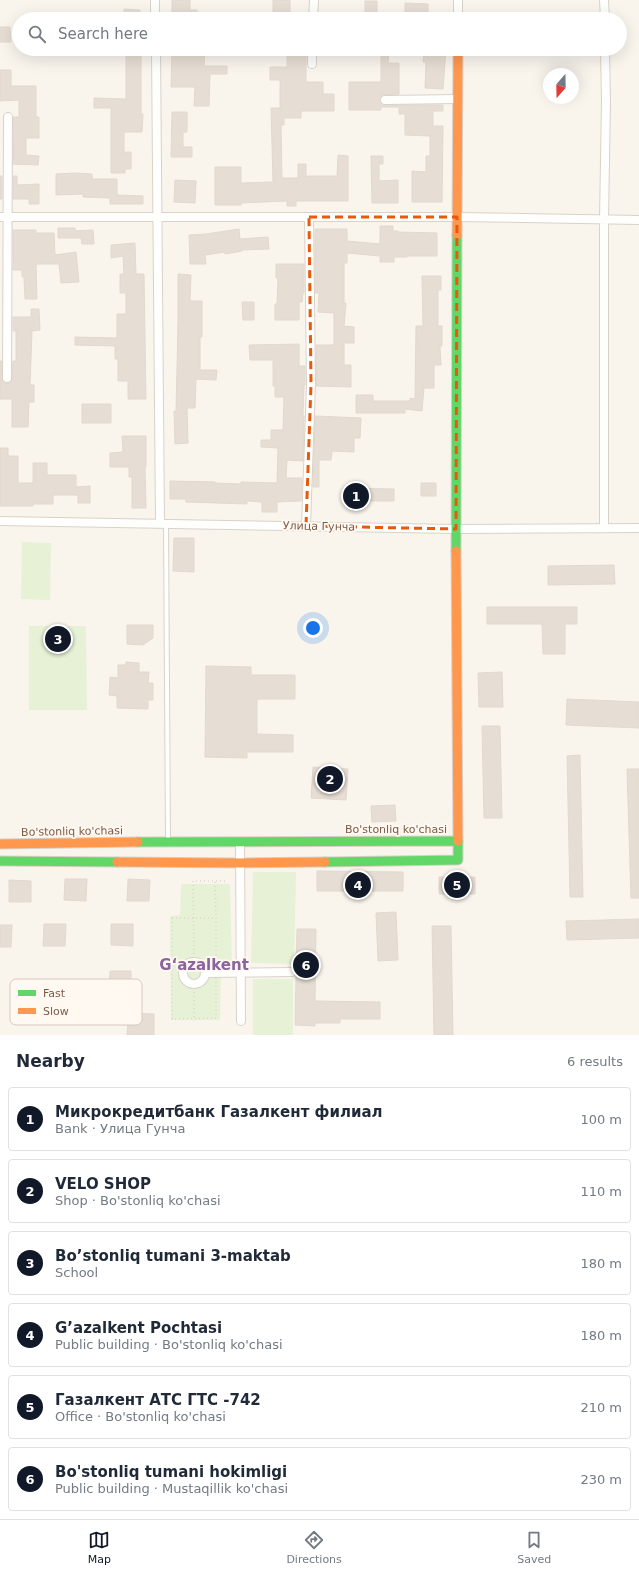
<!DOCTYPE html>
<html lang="en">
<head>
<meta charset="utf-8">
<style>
  body { margin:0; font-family:"DejaVu Sans",sans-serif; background:#f2f2f3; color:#1f2937 }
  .compass { position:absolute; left:543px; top:68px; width:36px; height:36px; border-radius:50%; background:#fff; box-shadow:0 4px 16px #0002; rotate:200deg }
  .you { position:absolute; left:313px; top:628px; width:14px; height:14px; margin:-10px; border:3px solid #fff; border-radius:50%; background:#1a73e8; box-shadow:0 0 0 6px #1a73e833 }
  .badge { display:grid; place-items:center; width:26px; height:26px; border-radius:50%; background:#111827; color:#fff; font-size:13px; font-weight:700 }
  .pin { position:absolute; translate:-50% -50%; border:2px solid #fff; box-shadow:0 1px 4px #0006 }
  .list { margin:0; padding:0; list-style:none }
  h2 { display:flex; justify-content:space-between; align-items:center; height:52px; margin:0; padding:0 16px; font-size:17px }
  h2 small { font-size:13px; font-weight:400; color:#747a83 }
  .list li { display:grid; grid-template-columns:26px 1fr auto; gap:12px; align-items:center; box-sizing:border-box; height:64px; margin:0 8px 8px; padding:0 8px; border:1px solid #e0e1e3; border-radius:4px }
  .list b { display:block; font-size:15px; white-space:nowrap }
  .list p { margin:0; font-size:13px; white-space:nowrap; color:#747a83 }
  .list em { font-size:13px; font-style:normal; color:#747a83 }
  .icon { flex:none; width:22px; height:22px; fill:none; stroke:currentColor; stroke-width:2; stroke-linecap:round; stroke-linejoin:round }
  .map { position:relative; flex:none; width:639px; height:1035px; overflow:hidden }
  .search { position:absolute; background:#fff; box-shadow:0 4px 16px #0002; left:12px; right:12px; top:12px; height:44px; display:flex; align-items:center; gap:10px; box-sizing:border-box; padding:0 14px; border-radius:22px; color:#747a83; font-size:15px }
  .sheet { height:484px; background:#fff }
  nav { display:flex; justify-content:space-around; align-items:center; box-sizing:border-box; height:56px; border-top:1px solid #e0e1e3; background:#fff; font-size:11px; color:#747a83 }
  nav a { display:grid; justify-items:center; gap:2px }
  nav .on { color:#111827 }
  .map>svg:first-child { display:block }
  .green { fill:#e6f1d6 }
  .building { fill:#e6ddd4; stroke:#e3d8ce }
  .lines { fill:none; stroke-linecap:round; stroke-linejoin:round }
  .lane-casing { stroke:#d9d2cb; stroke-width:6 }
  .street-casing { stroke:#d9d2cb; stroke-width:10 }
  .fast-casing { stroke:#d9d0c9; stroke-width:11 }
  .slow-casing { stroke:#d9d0c9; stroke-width:11 }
  .path { stroke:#dcd4ce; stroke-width:1.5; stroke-dasharray:1 3; stroke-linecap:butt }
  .lane { stroke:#fefefc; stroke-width:4 }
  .street { stroke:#fefefc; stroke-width:8 }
  .fast { stroke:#63d668; stroke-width:9 }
  .slow { stroke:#ff974d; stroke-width:9 }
  .marked { fill:none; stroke:#e8590c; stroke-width:3; stroke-dasharray:8 5; stroke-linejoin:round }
  .labels { text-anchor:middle; stroke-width:3.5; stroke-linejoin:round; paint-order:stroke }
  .street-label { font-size:11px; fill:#7c5a48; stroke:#fff9f1 }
  .district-label { font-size:15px; font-weight:bold; fill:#8b649f; stroke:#fff9f1 }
  .key { fill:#fff9f1; stroke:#d8c9be; stroke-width:1 }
  .key-label { font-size:11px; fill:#7c5a48 }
</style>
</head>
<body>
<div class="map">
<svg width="639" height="1035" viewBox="0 0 639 1035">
  <rect width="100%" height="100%" fill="#f9f5ed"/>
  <path class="green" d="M 22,542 L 51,543 L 50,600 L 21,599 Z
    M 29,626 L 86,626 L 87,710 L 29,710 Z
    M 253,872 L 296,872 L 294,964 L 251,963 Z
    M 181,884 L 230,884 L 232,969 L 221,970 L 220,1020 L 171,1020 L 170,916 L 180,915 Z
    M 253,979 L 293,979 L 293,1035 L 253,1035 Z"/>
  <path class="building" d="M 172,0 L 190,0 L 190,10 L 197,10 L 197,19 L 172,19 Z
    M 273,0 L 290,0 L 290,19 L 273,19 Z
    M 365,1 L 377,1 L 377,19 L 365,19 Z
    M 405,3 L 428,4 L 428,19 L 409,19 L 409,13 L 405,13 Z
    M 124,9 L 140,10 L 140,19 L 124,19 Z
    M 0,27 L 10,27 L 11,42 L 0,42 Z
    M 126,49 L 141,49 L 141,114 L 143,114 L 142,132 L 124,132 L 124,152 L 131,152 L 131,169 L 125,169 L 125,173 L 111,173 L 111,108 L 94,108 L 94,98 L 126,99 Z
    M 172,49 L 205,49 L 204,66 L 227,66 L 227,74 L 210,74 L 209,106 L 194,106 L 195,87 L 171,87 Z
    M 287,49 L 296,49 L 296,55 L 306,55 L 306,82 L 323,82 L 323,94 L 334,94 L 334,111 L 301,111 L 301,118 L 284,118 L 284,125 L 281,125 L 282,178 L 298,178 L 298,164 L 306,164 L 306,176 L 337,176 L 338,155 L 348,156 L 348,201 L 296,201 L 296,206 L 287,206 L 287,201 L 241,203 L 241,205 L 215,205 L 215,167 L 241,167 L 241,183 L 273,182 L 271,108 L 280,108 L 280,80 L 270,80 L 270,67 L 287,67 Z
    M 381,49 L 389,49 L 388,63 L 399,63 L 399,94 L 383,95 L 380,98 L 380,102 L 385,105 L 398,105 L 398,107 L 381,107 L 381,110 L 349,110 L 349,82 L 381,82 Z
    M 424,49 L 446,49 L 443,89 L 425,88 L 426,62 L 423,62 Z
    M 0,70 L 11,70 L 11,86 L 36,86 L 36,117 L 39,117 L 39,138 L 26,138 L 26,155 L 39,156 L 38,165 L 13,164 L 13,117 L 19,117 L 19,100 L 0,101 Z
    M 399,105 L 443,105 L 443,111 L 433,111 L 433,126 L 443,126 L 442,202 L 412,202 L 412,171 L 426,172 L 426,156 L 430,156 L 430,136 L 405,135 L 405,114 L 399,114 Z
    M 172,112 L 187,112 L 187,132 L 183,132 L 183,147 L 192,147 L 192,157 L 171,157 Z
    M 371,156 L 383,156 L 383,164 L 379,164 L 379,181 L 398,180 L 398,203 L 372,203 Z
    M 75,173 L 92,174 L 92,179 L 117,179 L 117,195 L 143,196 L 143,204 L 110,204 L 110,198 L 83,197 L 83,194 L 56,195 L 56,174 Z
    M 0,176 L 2,176 L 2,199 L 0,199 Z
    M 13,176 L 17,176 L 17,185 L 39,184 L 39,204 L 29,204 L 29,199 L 13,199 Z
    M 175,180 L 196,181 L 195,203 L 174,202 Z
    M 380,226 L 393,226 L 393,231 L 398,231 L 398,232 L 437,233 L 437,256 L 407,256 L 407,257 L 394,257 L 394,262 L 380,262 L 380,256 L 347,253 L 347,263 L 344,263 L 344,303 L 346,303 L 344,326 L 354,327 L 354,343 L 344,343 L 344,365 L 351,365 L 351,387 L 316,386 L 316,345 L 334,345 L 334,313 L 318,312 L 319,293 L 315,293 L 315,229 L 347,229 L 347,241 L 380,244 Z
    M 58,228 L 75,228 L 75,231 L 93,230 L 94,244 L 82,244 L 81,238 L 58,238 Z
    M 239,229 L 240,239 L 268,237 L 269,249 L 242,250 L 242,251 L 225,254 L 225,252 L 205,255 L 206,264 L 190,264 L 189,235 L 206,234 Z
    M 13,230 L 36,230 L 36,233 L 54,233 L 55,255 L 76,252 L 79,282 L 61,283 L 59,264 L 36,264 L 37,299 L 25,299 L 24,277 L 22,277 L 22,270 L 13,270 Z
    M 135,243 L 136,274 L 144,274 L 146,399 L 128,399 L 128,381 L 118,381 L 118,359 L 115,359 L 115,346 L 75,345 L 75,337 L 117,338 L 117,314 L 126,314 L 126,293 L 120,293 L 120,274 L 124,274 L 123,256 L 111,258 L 111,245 Z
    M 276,264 L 304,264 L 304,293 L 303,293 L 302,302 L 299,302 L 299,320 L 275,320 L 275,304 L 277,304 L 278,278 L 276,278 Z
    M 178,274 L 191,275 L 190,301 L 202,301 L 202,337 L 200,337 L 200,370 L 217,370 L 216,380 L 196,379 L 195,408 L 187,408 L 188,443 L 175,444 L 174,411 L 176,411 L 178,322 Z
    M 422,276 L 441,276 L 441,290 L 438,290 L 438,326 L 442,326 L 442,346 L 440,346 L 441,365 L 434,365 L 434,388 L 424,388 L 422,411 L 405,409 L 405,413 L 356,413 L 356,395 L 373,395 L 373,401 L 410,401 L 410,398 L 415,399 L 416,326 L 423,326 Z
    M 242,302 L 254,302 L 254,320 L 243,320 Z
    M 31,309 L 39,309 L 40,330 L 32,331 L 30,385 L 34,385 L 34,402 L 29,402 L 28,427 L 12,427 L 12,399 L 0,399 L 0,361 L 2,361 L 2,380 L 5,383 L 9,383 L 12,378 L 13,361 L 16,361 L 16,331 L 13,331 L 13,317 L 31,317 Z
    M 299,344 L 299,366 L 305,366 L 305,385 L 304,386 L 303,416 L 304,416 L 303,461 L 287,460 L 286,478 L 302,478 L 301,501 L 277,502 L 277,512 L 262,512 L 262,502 L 247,501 L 247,504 L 218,503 L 186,502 L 186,499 L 170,499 L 170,481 L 215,482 L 215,483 L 241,484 L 241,482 L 277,483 L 278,448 L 261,447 L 261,440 L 271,440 L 271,430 L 283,430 L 284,397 L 275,397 L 275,386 L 273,386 L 273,360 L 250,360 L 249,345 Z
    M 82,404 L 111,404 L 111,423 L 82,423 Z
    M 315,416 L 361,418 L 360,438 L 354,438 L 354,452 L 332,451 L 331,460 L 319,460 L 319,487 L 313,487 Z
    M 122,436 L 146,436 L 146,467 L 145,467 L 146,508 L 132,508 L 132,477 L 129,477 L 129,467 L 110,467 L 110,453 L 123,452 Z
    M 0,448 L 8,448 L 8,456 L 18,456 L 18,483 L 33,483 L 33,463 L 47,463 L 47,475 L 76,475 L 76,487 L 90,486 L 90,503 L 78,503 L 78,495 L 53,495 L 53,504 L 33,504 L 33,506 L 0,506 Z
    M 421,483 L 436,483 L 436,496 L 421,496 Z
    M 344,488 L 394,489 L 394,501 L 368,501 L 368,503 L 343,502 Z
    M 174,538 L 194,538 L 194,572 L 173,571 Z
    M 614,565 L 615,584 L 548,585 L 548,566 Z
    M 487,607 L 577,607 L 577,624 L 565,624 L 565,654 L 543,654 L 542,624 L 487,624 Z
    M 127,625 L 153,625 L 153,638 L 143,645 L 127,644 Z
    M 126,662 L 139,663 L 139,672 L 149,672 L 148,683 L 153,683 L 153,700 L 148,700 L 148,709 L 117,708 L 117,696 L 109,695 L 110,677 L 118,678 L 118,665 L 126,665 Z
    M 206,666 L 251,667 L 251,675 L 295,675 L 295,699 L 257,699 L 257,734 L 293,735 L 293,752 L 247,752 L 247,758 L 205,757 Z
    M 502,672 L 503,707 L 479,707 L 478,673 Z
    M 567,699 L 639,702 L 639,728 L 566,725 Z
    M 482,726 L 500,726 L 502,818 L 484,818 Z
    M 580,755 L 583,897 L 570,897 L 567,756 Z
    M 313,767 L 348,769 L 346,800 L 311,798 Z
    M 627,769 L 639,769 L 639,898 L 631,898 Z
    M 395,805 L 396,821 L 372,822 L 371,806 Z
    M 317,871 L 403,872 L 403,891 L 317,891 Z
    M 439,877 L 475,877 L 475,894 L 439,894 Z
    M 65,879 L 87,879 L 86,901 L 64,900 Z
    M 128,879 L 150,880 L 149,901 L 127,901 Z
    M 9,880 L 31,881 L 31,902 L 9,902 Z
    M 396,912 L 398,960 L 378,961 L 376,913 Z
    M 639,919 L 639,938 L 567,940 L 566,921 Z
    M 44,924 L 66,924 L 65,946 L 43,946 Z
    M 111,924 L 133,924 L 133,946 L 111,945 Z
    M 0,925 L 12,925 L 11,947 L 0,947 Z
    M 432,926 L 451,926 L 453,1035 L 434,1035 Z
    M 297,929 L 316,929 L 315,1001 L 380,1002 L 380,1019 L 340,1019 L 340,1023 L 315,1023 L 315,1026 L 295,1025 L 296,976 L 297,972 L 296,968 Z
    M 110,971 L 131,971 L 131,993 L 109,993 Z
    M 128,1013 L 154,1014 L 154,1035 L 127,1035 Z"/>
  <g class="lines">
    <defs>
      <path id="lane" d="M 166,524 L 168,841"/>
      <path id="street" d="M 155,0 L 155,19
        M 604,0 L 605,19
        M 313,19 L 314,0
        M 458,19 L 458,0
        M 156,49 L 160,523
        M 312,64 L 312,49
        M 385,100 L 458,99
        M 0,217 L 457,217 L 639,220
        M 7,378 L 8,117
        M 0,521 L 456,529 L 639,528
        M 306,526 L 311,384 L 309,217
        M 604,527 L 604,219 L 606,102 L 605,49
        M 240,842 L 241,1021
        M183 973a11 11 0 1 1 22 0a11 11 0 1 1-22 0Z
        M 205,973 L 292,972"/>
      <path id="fast" d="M 456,551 L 457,235
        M 138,842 L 458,841 L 458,860 L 325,862
        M 0,861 L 117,862"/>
      <path id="slow" d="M 457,235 L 458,49
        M 456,551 L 458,841
        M 0,844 L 138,842
        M 117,862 L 241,863 L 325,862"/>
    </defs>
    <use href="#lane" class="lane-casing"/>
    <use href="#street" class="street-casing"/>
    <use href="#fast" class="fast-casing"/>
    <use href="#slow" class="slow-casing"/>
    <path class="path" d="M 215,882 L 216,918
      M 172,918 L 216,918 L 216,1018 L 172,1019 Z
      M 194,962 L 193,881 L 228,881
      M 194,984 L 194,1018"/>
    <use href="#lane" class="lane"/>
    <use href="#street" class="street"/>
    <use href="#fast" class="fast"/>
    <use href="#slow" class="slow"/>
  </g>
  <path class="marked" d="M 309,217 L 457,217 L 456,529 L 306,526 L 311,384 Z"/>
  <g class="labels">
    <g class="street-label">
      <text transform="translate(319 526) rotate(1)" y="4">Улица Гунча</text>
      <text x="396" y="833">Bo'stonliq ko'chasi</text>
      <text transform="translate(72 831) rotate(-1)" y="4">Bo'stonliq ko'chasi</text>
    </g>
    <g class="district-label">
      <text x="204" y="970">Gʻazalkent</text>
    </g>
  </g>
  <rect x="10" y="979" width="132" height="46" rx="6" class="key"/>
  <rect x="18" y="990" width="18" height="6" fill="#63d668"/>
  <rect x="18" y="1008" width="18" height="6" fill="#ff974d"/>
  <g class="key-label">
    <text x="43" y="997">Fast</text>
    <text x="43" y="1015">Slow</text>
  </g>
</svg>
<svg class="compass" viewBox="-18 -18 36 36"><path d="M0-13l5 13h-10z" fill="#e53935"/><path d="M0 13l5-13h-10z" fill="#747a83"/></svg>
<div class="you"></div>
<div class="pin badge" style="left:356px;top:496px">1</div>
<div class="pin badge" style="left:330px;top:779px">2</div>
<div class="pin badge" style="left:58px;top:639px">3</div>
<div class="pin badge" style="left:358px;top:885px">4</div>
<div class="pin badge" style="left:457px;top:885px">5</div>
<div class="pin badge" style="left:306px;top:965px">6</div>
<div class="search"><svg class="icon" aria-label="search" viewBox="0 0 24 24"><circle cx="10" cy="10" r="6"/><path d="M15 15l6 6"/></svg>Search here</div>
</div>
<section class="sheet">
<h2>Nearby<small>6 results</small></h2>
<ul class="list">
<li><span class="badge">1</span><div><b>Микрокредитбанк Газалкент филиал</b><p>Bank · Улица Гунча</p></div><em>100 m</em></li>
<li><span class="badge">2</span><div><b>VELO SHOP</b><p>Shop · Bo'stonliq ko'chasi</p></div><em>110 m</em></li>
<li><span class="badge">3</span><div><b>Bo’stonliq tumani 3-maktab</b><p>School</p></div><em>180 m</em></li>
<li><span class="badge">4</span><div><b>Gʼazalkent Pochtasi</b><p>Public building · Bo'stonliq ko'chasi</p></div><em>180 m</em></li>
<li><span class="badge">5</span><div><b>Газалкент АТС ГТС -742</b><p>Office · Bo'stonliq ko'chasi</p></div><em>210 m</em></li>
<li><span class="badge">6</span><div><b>Bo'stonliq tumani hokimligi</b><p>Public building · Mustaqillik ko'chasi</p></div><em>230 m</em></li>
</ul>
</section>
<nav>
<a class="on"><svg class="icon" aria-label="map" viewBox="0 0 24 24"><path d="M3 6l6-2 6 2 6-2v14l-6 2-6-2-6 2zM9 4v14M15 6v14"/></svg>Map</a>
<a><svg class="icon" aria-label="directions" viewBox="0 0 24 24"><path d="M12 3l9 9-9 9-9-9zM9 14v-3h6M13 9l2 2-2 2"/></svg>Directions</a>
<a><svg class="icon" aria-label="saved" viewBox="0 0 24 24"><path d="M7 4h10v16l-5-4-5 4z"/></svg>Saved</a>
</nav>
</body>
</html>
